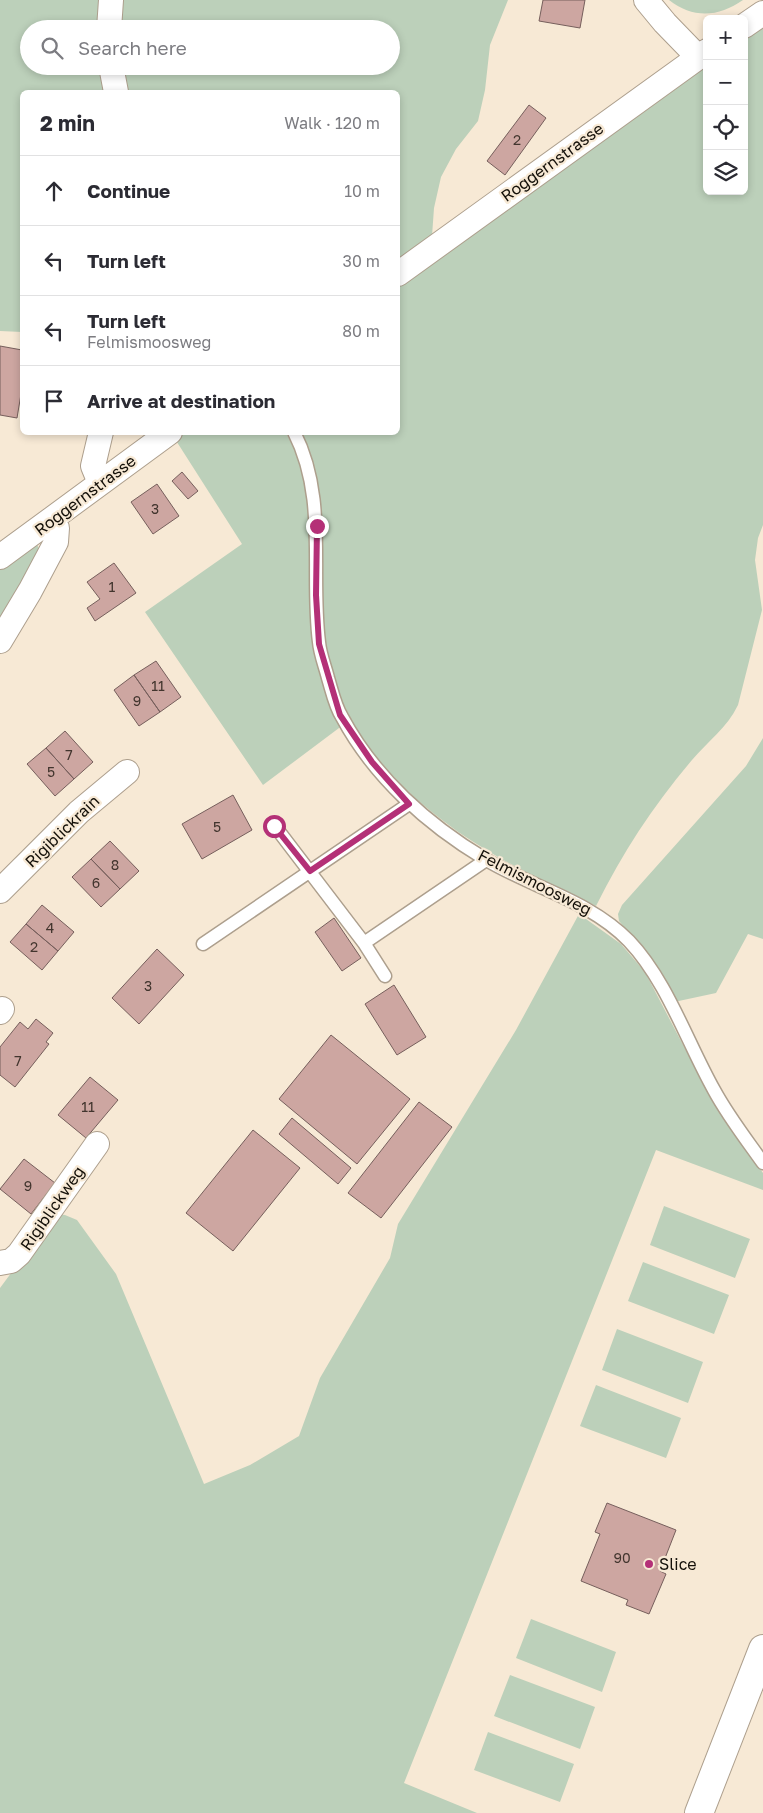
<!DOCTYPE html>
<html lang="en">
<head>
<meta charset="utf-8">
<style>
  body { margin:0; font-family:"Golos Text",sans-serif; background:#f2f2f3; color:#2b2b33 }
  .controls { position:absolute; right:15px; top:15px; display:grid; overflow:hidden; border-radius:8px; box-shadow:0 2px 8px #0003 }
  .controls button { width:45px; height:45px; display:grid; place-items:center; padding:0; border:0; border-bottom:1px solid #e1e1e2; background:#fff; color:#2b2b33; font:25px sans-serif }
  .stop { position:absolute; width:15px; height:15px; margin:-11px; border:4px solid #b43077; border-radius:50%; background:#fff }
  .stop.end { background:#b43077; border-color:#fff; box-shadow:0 1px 5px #0008 }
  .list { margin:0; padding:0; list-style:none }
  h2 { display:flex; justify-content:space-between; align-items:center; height:65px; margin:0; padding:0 20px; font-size:21px }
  h2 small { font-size:16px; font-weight:400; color:#7c7c81 }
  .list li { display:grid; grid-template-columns:32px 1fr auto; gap:15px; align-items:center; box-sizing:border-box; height:70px; padding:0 20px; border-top:1px solid #e1e1e2 }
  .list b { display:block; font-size:19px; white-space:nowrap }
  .list p { margin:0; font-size:16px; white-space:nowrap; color:#7c7c81 }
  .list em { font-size:16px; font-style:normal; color:#7c7c81 }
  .icon { flex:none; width:28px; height:28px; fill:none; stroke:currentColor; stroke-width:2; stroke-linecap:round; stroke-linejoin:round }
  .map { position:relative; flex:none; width:763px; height:1813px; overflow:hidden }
  .search { position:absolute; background:#fff; box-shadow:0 2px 8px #0003; left:20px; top:20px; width:380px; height:55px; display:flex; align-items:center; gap:12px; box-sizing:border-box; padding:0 18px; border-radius:28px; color:#7c7c81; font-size:19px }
  .panel { position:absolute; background:#fff; box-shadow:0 2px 8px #0003; left:20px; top:90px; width:380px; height:345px; border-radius:8px }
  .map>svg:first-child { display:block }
  .green { fill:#bcd0ba }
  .building { fill:#cda6a1; stroke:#765f5c }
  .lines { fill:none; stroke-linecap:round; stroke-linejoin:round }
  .lane-casing { stroke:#ad9f8d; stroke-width:15 }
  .street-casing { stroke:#ad9f8d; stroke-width:26 }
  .secondary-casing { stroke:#ad9f8d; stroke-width:30 }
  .lane { stroke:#fff; stroke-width:12 }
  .street { stroke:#fff; stroke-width:24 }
  .secondary { stroke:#fff; stroke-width:28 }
  .route { stroke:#b43077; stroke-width:6 }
  .poi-dot { fill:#b43077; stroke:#f7e9d5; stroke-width:2 }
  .labels { text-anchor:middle; stroke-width:4.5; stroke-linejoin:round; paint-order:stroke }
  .number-label { font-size:14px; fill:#42352e }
  .street-label { font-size:16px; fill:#130f08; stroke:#f7e9d5 }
  .poi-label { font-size:16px; fill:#130f08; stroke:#f7e9d5; text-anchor:start }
</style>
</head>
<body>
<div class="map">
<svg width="763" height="1813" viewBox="0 0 763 1813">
  <rect width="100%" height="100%" fill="#f7e9d5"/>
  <path class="green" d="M 0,0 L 104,0 L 102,29 L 29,29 L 29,66 L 104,66 L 111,92 L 22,92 L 22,332 L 0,331 Z
    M 115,0 L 508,0 L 490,45 L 485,90 L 478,121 L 456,149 L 441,177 L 434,208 L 432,236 L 398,261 L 398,92 L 120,92 L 113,66 L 391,66 L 391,29 L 111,29 Z
    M 669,0 L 743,0 C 719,17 693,19 669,0 Z
    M 763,26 L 763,525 L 758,538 L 755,560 L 762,610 L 738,705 C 727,728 708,741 692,760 C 653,806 623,852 596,906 C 560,888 522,872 488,851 C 411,805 340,737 325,644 C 319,601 325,556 319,513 C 316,486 304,458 297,433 L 398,432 L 398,281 L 523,191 L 644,112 L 707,66 L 707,191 L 744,191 L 744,39 Z
    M 185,433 L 286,433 L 297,454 L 305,484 L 309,512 L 311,587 L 343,725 L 263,785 L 145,612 L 242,544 L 175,439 Z
    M 37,544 L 40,552 L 0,623 L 0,566 Z
    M 763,738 L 763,939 L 748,934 L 716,993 L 674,1002 L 653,962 L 619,921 L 618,914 L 622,905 L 746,766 Z
    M 579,914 L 621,944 L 645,972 L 705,1087 L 728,1125 L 763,1173 L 763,1190 L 656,1150 L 404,1783 L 477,1813 L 0,1813 L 0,1288 L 55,1214 L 65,1215 L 77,1220 L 116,1274 L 204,1484 L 250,1465 L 299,1436 L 320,1378 L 390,1258 L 398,1224 L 516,1030 Z
    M 664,1206 L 750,1239 L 735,1278 L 650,1245 Z
    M 643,1262 L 729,1295 L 714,1334 L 628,1301 Z
    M 617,1329 L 703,1362 L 688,1403 L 602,1370 Z
    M 596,1385 L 681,1418 L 666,1458 L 580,1426 Z
    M 531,1619 L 616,1652 L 602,1692 L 516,1658 Z
    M 510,1675 L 595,1707 L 580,1749 L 494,1716 Z
    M 488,1732 L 574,1764 L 560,1802 L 474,1770 Z"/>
  <path class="building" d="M 543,0 L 585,0 L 580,28 L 539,21 Z
    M 529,105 L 546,118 L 505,175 L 487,161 Z
    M 0,346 L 22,350 L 22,388 L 17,418 L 0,415 Z
    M 182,472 L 198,491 L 188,499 L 172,481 Z
    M 157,484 L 179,516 L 153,534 L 131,502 Z
    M 114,563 L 136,593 L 95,621 L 87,608 L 100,599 L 87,582 Z
    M 156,661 L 181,697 L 160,712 L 134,675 Z
    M 134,675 L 160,712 L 139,726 L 114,690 Z
    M 65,731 L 93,762 L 74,779 L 46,748 Z
    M 46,748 L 74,779 L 55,796 L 27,764 Z
    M 233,795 L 252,830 L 202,859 L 182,824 Z
    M 110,841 L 139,871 L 120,889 L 91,859 Z
    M 91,859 L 120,889 L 101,907 L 72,877 Z
    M 42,905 L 74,932 L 58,951 L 26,924 Z
    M 334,918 L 361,958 L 342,971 L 315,932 Z
    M 26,924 L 58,951 L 42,970 L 10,942 Z
    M 157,949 L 184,975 L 139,1024 L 112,998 Z
    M 394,985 L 426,1037 L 397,1055 L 365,1004 Z
    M 36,1019 L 53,1033 L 46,1042 L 49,1044 L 15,1087 L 0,1075 L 0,1047 L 20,1022 L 28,1029 Z
    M 331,1035 L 410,1099 L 357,1164 L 279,1099 Z
    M 90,1077 L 118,1100 L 86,1138 L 58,1115 Z
    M 419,1102 L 452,1127 L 381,1218 L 348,1193 Z
    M 292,1118 L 351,1168 L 338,1184 L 279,1134 Z
    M 253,1130 L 300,1168 L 233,1251 L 186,1213 Z
    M 24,1159 L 55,1183 L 31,1214 L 0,1189 Z
    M 607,1503 L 676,1530 L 660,1571 L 666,1574 L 649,1614 L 626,1605 L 628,1600 L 581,1581 L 600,1534 L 595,1532 Z"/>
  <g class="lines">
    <defs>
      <path id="lane" d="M 294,432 C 328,498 310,572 319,642 C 320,654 325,666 328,678 C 332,691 335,706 342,717 C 374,777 428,825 485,859 C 533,888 589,900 629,941 C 667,981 687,1042 714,1090 C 728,1116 746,1139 763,1163
        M 274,825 L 364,943 L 385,976
        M 364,943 L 486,860
        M 203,944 L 409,804"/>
      <path id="street" d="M 646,0 L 665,23 L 698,57
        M 744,26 L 763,13
        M 109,29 L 111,0
        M 111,66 L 116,92
        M 398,274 L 707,51
        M 100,483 L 93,466 L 101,432
        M 0,557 L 170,432
        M 0,641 L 30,591 L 56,542 L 57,528 L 51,520
        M 0,891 L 79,812 L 127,772
        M 0,1012 L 2,1009
        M 0,1263 L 11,1261 L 19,1254 L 97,1144"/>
      <path id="secondary" d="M 699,1813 L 763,1649"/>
    </defs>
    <use href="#lane" class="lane-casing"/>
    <use href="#street" class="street-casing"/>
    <use href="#secondary" class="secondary-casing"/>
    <use href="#lane" class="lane"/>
    <use href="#street" class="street"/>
    <use href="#secondary" class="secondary"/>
  </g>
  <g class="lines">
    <path class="route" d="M 274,826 L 310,871 L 409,804 L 372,762 L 340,715 L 319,644 L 316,595 L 317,526"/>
  </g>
  <circle class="poi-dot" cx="649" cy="1564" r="5"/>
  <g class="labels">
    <g class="number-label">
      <text x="517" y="145">2</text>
      <text x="155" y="514">3</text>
      <text x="112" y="592">1</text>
      <text x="158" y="691">11</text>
      <text x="137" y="706">9</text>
      <text x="69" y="760">7</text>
      <text x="51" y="777">5</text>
      <text x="217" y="832">5</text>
      <text x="115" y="870">8</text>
      <text x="96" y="888">6</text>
      <text x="50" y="933">4</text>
      <text x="34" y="952">2</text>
      <text x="148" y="991">3</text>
      <text x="18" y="1066">7</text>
      <text x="88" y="1112">11</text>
      <text x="28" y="1191">9</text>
      <text x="622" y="1563">90</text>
    </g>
    <g class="street-label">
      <text transform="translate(552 162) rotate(-36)" y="6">Roggernstrasse</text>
      <text transform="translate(85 495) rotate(-37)" y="6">Roggernstrasse</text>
      <text transform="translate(62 831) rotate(-44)" y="6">Rigiblickrain</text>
      <text transform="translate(535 882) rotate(27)" y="6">Felmismoosweg</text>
      <text transform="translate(52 1208) rotate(-55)" y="6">Rigiblickweg</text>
    </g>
    <g class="poi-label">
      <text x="659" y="1570">Slice</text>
    </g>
  </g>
</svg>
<div class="controls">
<button>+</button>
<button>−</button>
<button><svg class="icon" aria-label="locate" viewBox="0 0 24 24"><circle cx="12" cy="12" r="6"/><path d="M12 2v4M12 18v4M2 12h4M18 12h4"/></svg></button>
<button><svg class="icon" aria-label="layers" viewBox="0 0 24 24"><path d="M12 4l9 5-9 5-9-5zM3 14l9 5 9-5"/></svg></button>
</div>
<div class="stop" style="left:274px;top:826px"></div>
<div class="stop end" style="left:317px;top:526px"></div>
<div class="search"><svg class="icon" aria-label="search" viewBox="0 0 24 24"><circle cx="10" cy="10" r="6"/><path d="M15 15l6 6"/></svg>Search here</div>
<section class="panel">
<h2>2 min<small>Walk · 120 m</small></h2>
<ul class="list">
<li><svg class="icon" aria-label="ahead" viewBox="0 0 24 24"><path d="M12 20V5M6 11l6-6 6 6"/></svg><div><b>Continue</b></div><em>10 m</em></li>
<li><svg class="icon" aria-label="left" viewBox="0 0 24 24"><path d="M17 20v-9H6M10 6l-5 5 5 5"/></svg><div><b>Turn left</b></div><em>30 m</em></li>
<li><svg class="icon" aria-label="left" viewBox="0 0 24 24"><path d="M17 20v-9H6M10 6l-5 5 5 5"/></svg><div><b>Turn left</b><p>Felmismoosweg</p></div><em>80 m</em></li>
<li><svg class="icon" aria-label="arrive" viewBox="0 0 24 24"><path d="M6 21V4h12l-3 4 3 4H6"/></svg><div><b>Arrive at destination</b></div></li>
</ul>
</section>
</div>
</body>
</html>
